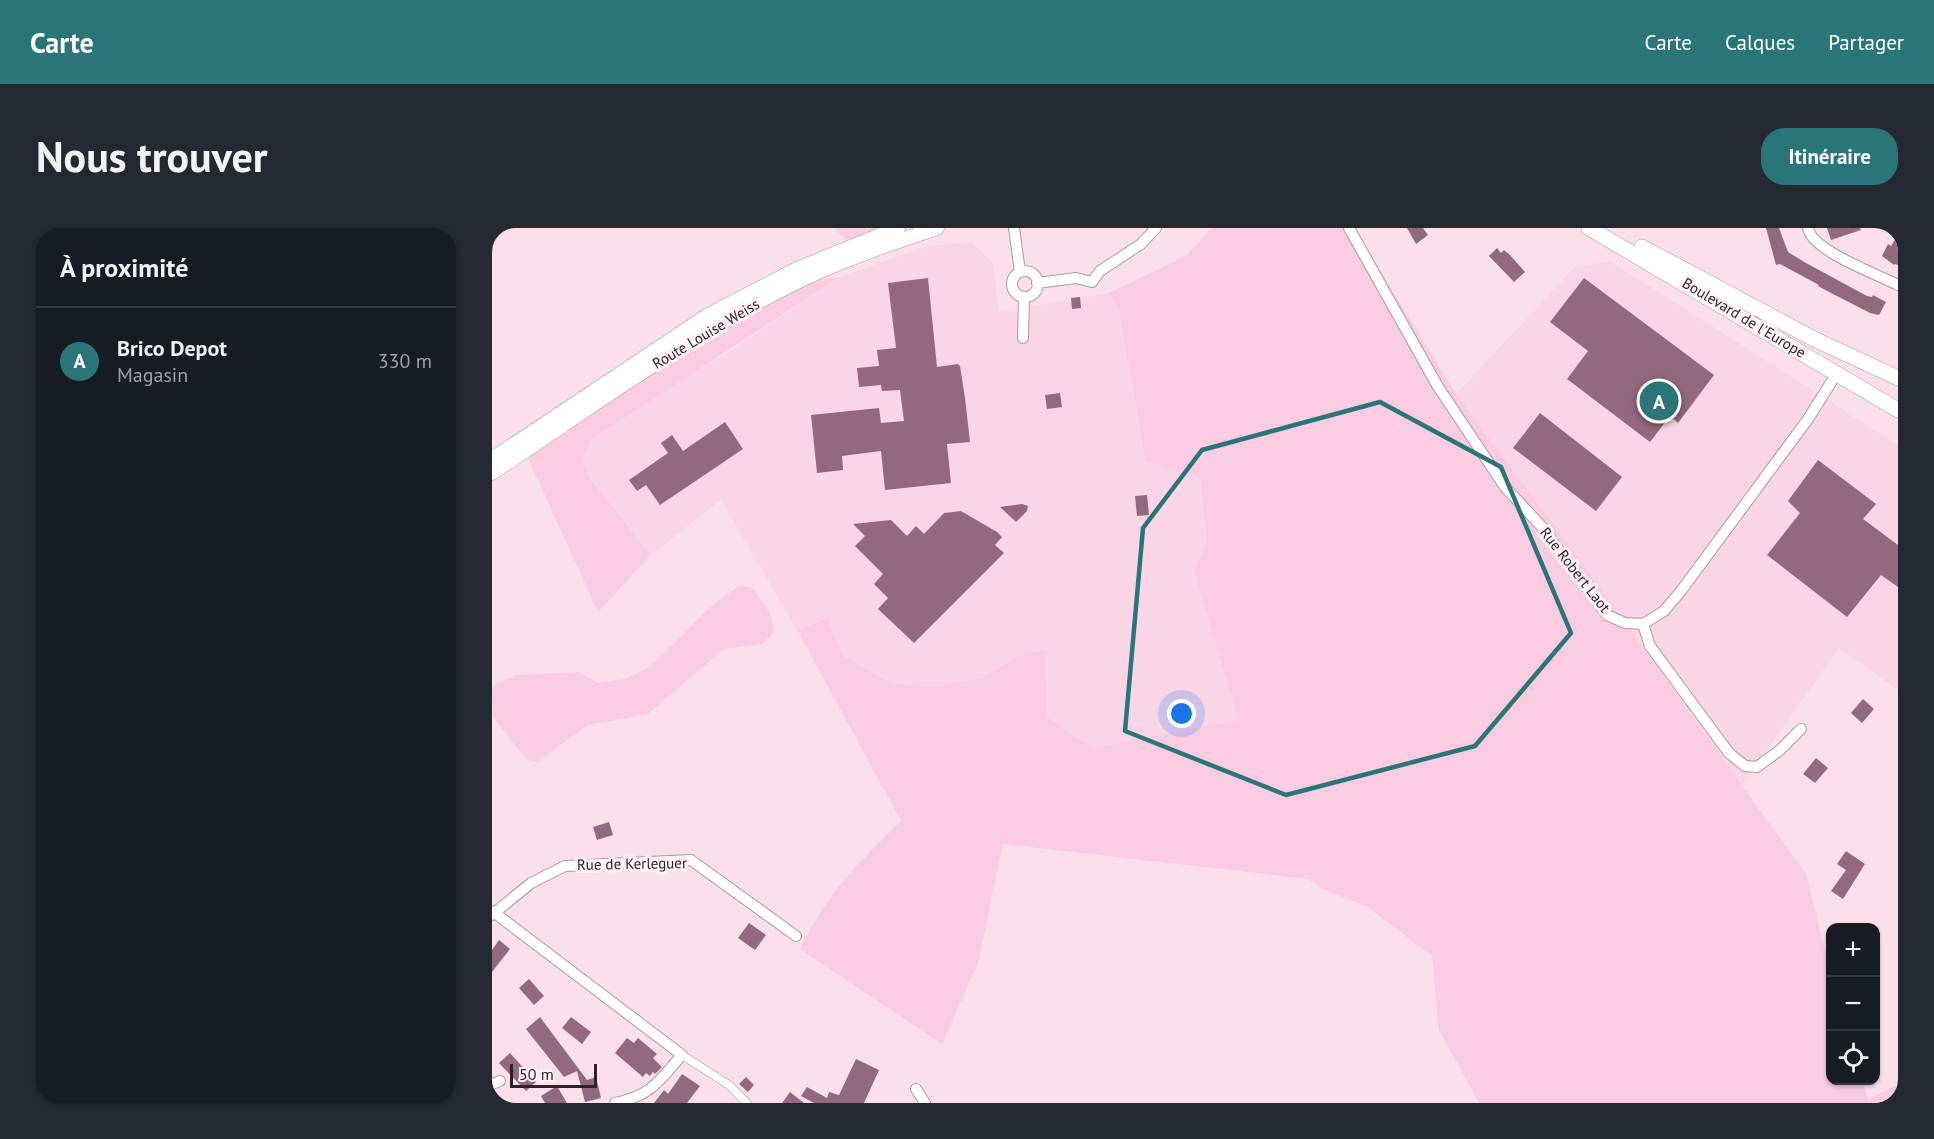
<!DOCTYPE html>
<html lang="fr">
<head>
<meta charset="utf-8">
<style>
  body { margin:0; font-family:"PT Sans",sans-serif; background:#242831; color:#f1f3f6 }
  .controls { position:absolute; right:18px; bottom:18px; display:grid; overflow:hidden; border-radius:12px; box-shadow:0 2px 4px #0004 }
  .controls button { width:54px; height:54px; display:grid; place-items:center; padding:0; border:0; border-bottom:2px solid #363941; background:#171b24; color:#f1f3f6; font:30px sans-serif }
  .scale { position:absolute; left:18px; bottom:15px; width:87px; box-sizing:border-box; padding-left:6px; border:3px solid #2c2227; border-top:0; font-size:16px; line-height:21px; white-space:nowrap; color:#2c2227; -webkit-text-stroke:4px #fef2f7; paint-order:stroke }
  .you { position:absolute; left:690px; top:486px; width:21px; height:21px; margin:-15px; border:4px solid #fff; border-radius:50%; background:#1a73e8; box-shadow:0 0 0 9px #1a73e833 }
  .badge { display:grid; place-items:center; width:39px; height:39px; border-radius:50%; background:#2a7577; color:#fff; font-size:20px; font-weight:700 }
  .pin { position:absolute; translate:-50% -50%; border:3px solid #fff; box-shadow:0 2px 6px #0006 }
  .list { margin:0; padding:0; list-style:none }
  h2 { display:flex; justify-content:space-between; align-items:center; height:78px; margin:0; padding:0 24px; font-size:26px }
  h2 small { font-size:20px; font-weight:400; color:#9ea1a6 }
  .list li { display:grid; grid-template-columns:39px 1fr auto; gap:18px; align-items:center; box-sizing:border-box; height:108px; padding:0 24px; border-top:2px solid #363941 }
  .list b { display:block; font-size:22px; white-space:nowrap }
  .list p { margin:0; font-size:20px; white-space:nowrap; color:#9ea1a6 }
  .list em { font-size:20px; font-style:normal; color:#9ea1a6 }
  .icon { flex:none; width:33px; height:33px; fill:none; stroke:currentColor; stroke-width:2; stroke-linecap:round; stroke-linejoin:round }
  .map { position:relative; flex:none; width:1406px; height:875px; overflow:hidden; border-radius:24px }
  header { display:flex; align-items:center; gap:36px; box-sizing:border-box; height:84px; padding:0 30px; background:#2a7577; color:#fff }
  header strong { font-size:28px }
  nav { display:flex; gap:33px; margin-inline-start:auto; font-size:21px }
  .intro { display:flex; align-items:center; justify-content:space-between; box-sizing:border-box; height:144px; padding:0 36px }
  h1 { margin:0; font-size:42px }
  .button { padding:15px 27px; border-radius:24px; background:#2a7577; color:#fff; font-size:21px; font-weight:700 }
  main { display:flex; gap:36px; padding:0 36px }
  aside { flex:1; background:#171b24; border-radius:24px; box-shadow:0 2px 4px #0004 }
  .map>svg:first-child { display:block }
  .built { fill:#f9d5e6 }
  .green { fill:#facce2 }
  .building { fill:#93697d }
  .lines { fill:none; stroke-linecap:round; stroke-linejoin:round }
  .pedestrian-casing { stroke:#b096a2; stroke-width:9 }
  .minor-casing { stroke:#b096a2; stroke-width:12 }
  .secondary-casing { stroke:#b096a2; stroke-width:15 }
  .primary-casing { stroke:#b096a2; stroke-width:16 }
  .pedestrian { stroke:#fff; stroke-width:8 }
  .minor { stroke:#fff; stroke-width:10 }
  .secondary { stroke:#fff; stroke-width:14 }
  .primary { stroke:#fff; stroke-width:15 }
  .marked { fill:none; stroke:#2a7577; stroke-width:4.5; stroke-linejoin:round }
  .labels { text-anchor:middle; stroke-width:6; stroke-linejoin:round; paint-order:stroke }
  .street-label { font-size:15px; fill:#2c2227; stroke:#fef2f7 }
</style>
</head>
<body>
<header>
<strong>Carte</strong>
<nav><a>Carte</a><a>Calques</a><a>Partager</a></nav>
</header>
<div class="intro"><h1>Nous trouver</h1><a class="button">Itinéraire</a></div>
<main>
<aside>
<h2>À proximité<small></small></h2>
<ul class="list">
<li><span class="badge">A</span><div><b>Brico Depot</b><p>Magasin</p></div><em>330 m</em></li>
</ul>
</aside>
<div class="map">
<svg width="1406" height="875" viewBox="0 0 1406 875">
  <rect width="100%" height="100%" fill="#fbe0ec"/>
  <path class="built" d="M 480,14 L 501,35 L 507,84 L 617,65 L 627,83 L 708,250 L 715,314 L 702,342 L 746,492 L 601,520 L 555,489 L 553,423 L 526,428 L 490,450 L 443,459 L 399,455 L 350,427 L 334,390 L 305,402 L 229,272 L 159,327 L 97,249 L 91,229 L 99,212 L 199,146 L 238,123 L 347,49 L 436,18 Z
    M 1118,33 L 1406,217 L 1406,462 L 1347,420 L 1250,557 L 964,166 L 1083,39 Z"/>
  <path class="green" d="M 344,0 L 388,0 L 358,13 L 349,8 Z
    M 719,0 L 862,0 L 964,166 L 1081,323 L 1314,646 L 1338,743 L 1338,852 L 1370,853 L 1376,871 L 1406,857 L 1406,875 L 987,875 L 947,802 L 940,728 L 874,678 L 833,662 L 816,651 L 511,616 L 486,735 L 450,816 L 308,721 C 333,667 367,634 409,593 L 305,402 L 335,390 L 350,427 L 399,455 L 443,459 L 490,450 L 526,428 L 553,422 L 555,489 L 601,520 L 746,492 L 702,342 L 715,314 L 708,250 L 654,233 L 627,83 L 617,65 L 694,28 Z
    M 347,49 C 265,104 182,157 99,212 L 91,230 L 97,249 L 159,327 L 106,384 L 30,217 L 199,104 L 284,57 Z
    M 247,358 L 261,360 L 278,385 L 282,404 L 270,416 L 232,421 L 156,486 L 96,497 L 45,534 L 34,531 L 1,489 L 0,460 L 3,457 L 24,447 L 87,444 L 106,455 L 133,451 L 156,440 L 224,374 Z"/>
  <path class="building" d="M 915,0 L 931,0 L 936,7 L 924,16 Z
    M 1274,0 L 1287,0 L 1296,24 L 1314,35 L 1375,68 L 1380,69 L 1381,67 L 1394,74 L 1387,87 L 1378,85 L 1339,65 L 1326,58 L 1327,57 L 1288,36 L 1284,37 Z
    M 1335,0 L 1368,0 L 1369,2 L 1339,12 Z
    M 1406,7 L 1406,37 L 1403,36 L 1402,37 L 1390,28 L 1396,16 L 1399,18 Z
    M 1005,20 L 1009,25 L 1012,22 L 1017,26 L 1033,44 L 1022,54 L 997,28 Z
    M 436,50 L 445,139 L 466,136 L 468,138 L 473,170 L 478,214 L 455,216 L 459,255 L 393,262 L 389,223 L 350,228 L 351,242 L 325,245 L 319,187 L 387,180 L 389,195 L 412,193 L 408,162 L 390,163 L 389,157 L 367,159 L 365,140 L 387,138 L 385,122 L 404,120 L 396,55 Z
    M 1092,50 L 1222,147 L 1186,195 L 1178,188 L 1158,214 L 1075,151 L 1096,123 L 1058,94 Z
    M 588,69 L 589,80 L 580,81 L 579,70 Z
    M 568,165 L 570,179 L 555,181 L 553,167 Z
    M 1048,185 L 1130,249 L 1104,283 L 1021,220 Z
    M 233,194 L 251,221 L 168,277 L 154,257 L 145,263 L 137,252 L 176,225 L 169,215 L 180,207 L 191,223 Z
    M 1326,232 L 1384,276 L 1371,291 L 1406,317 L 1406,359 L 1389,347 L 1355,389 L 1275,327 L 1308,285 L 1296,273 Z
    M 655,267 L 657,287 L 645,288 L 643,268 Z
    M 530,276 L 536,278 L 535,283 L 524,294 L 508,279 Z
    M 469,283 L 505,304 L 510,309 L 503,317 L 512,325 L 422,415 L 386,381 L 396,370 L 382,356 L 391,346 L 363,318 L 373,308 L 361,296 L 399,292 L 415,308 L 424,298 L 432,306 L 452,285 Z
    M 1371,471 L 1382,481 L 1370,495 L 1359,485 Z
    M 1324,530 L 1336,540 L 1323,555 L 1311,546 Z
    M 117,594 L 121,607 L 105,612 L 101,599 Z
    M 1354,623 L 1373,636 L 1351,671 L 1339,663 L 1354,642 L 1345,636 Z
    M 257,695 L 274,707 L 263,722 L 246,710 Z
    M 7,712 L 18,721 L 0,744 L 0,722 Z
    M 37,751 L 52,768 L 42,777 L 27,760 Z
    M 48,789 L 95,852 L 104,849 L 109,870 L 93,874 L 85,843 L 72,849 L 34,801 Z
    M 79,789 L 99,804 L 90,816 L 70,800 Z
    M 135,810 L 142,815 L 146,810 L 165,826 L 161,830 L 170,839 L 163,846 L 161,844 L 158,848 L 154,845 L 151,849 L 123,825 Z
    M 18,825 L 44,854 L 34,863 L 7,835 Z
    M 364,831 L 387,842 L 372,875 L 322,875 L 309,868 L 315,859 L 335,870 L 337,864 L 347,867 Z
    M 190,846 L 208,858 L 195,875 L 162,875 L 172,862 L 176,866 Z
    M 254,849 L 262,857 L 256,864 L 247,856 Z
    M 65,858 L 75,875 L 53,875 L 49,868 Z
    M 298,864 L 312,875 L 290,875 Z"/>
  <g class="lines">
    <defs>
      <path id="pedestrian" d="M 190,827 L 237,857 L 255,875"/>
      <path id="minor" d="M 522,0 L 528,44
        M 857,0 L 945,157 L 1013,259 L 1050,299 L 1115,387 L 1133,395 L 1151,396 L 1172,383 L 1189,363 L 1316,191 L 1345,145
        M 1316,0 C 1320,23 1385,46 1406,57
        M520 56a13 13 0 1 1 26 0a13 13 0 1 1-26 0Z
        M 545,55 L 584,50 L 600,54 L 608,43 L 649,16 L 664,0
        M 531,110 L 532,69
        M 1151,396 L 1158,418 L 1237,525 L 1253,538 L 1265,539 L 1288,522 L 1309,501
        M 0,683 L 190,827 C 166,854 160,867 123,875
        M 0,687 L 39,655 L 73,638 L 199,632 L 304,708
        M 0,856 L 8,853
        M 424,861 L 433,875"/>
      <path id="secondary" d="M 0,231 L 216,87 L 307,40 L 406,0
        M 0,245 C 101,178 200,105 309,52 C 353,31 399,15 445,0"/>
      <path id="primary" d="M 1097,0 L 1406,182
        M 1150,19 L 1322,111 L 1406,150"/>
    </defs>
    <use href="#pedestrian" class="pedestrian-casing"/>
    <use href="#minor" class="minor-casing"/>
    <use href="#secondary" class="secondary-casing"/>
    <use href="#primary" class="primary-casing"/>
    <use href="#pedestrian" class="pedestrian"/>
    <use href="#minor" class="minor"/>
    <use href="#secondary" class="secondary"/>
    <use href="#primary" class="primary"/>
  </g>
  <path class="marked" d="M 888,174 L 1009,239 L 1079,405 L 983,518 L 794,567 L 633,503 L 651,300 L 710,222 Z"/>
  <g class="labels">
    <g class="street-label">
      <text transform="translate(1252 90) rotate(31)" y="5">Boulevard de l'Europe</text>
      <text transform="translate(214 106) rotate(-31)" y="5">Route Louise Weiss</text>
      <text transform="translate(1083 342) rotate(52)" y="5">Rue Robert Laot</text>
      <text transform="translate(140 636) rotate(-1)" y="5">Rue de Kerleguer</text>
    </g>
  </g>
</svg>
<div class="controls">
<button>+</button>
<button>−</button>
<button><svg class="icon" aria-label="locate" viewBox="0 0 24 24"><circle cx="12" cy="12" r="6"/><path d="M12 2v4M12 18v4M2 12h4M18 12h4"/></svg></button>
</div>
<div class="scale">50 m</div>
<div class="you"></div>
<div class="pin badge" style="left:1167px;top:173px">A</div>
</div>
</main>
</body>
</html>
